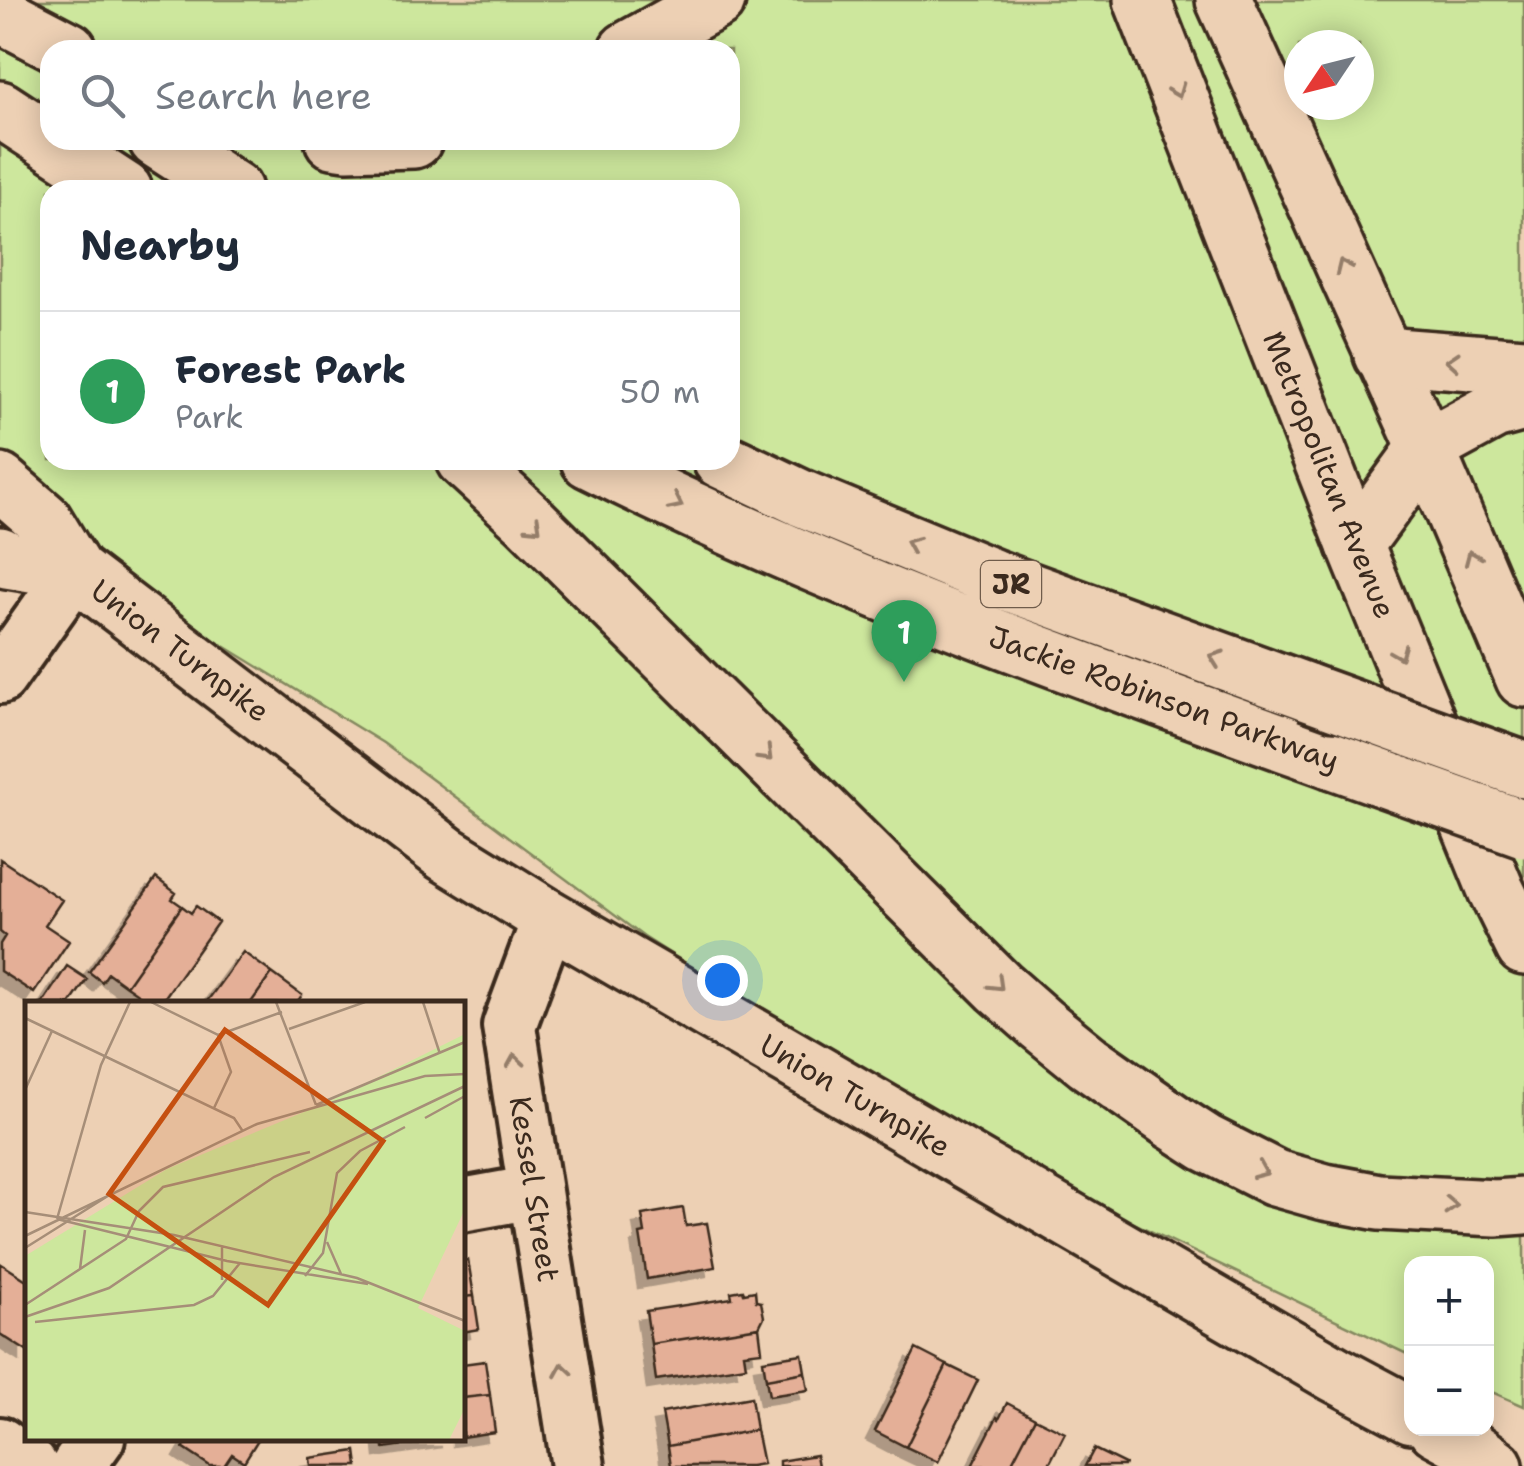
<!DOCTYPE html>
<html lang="en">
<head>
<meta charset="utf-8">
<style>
  body { margin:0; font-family:"Shantell Sans",sans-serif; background:#f6f6f7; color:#1f2937 }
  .controls { position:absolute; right:30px; bottom:30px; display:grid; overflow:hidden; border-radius:20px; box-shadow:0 5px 25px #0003 }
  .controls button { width:90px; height:90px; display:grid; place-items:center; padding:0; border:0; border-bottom:2px solid #e0e1e3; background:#fff; color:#1f2937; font:50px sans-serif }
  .compass { position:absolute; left:1284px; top:30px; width:90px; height:90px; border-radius:50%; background:#fff; box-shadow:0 5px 25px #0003; rotate:235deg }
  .you { position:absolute; left:722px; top:980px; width:35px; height:35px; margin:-25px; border:8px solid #fff; border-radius:50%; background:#1a73e8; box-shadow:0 0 0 15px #1a73e833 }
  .badge { display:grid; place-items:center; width:65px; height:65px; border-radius:50%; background:#d1495b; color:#fff; font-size:32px; font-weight:700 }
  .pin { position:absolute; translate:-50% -82px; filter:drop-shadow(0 2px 5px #0008) }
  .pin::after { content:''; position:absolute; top:52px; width:35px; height:30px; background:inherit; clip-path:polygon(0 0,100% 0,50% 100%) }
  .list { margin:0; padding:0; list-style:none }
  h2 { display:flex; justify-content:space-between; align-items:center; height:130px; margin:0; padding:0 40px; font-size:42px }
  h2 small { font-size:32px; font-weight:400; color:#747a83 }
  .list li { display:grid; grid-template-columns:65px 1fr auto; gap:30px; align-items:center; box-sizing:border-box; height:160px; padding:0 40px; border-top:2px solid #e0e1e3 }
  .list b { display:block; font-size:38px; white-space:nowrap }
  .list p { margin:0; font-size:32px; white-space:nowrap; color:#747a83 }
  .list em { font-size:32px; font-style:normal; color:#747a83 }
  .icon { flex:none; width:55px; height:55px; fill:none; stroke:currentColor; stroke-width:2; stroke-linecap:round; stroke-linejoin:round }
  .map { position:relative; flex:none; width:1524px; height:1466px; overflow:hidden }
  .search { position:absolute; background:#fff; box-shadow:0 5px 25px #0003; left:40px; top:40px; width:700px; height:110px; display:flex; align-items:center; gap:25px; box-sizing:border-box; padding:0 35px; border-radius:30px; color:#747a83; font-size:38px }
  .panel { position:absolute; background:#fff; box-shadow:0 5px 25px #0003; left:40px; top:180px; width:700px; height:290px; border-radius:30px }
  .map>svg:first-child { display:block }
  .green { fill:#cde79d; stroke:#84885e; stroke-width:2.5; fill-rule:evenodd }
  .building { fill:#e4af97; stroke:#3b2a1e; stroke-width:2.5; filter:url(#shadow) }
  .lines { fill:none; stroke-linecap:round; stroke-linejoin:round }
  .minor-casing { stroke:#3b2a1e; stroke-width:60 }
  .major-casing { stroke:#3b2a1e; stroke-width:62 }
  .highway-casing { stroke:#3b2a1e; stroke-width:62 }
  .minor { stroke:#edd0b4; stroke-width:52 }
  .major { stroke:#edd0b4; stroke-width:55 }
  .highway { stroke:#edd0b4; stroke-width:55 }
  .highway-bridge-casing { stroke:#3b2a1e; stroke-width:62; stroke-linecap:butt }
  .highway-bridge { stroke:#edd0b4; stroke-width:55 }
  .oneway { stroke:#947d69 }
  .labels { text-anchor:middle; stroke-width:10; stroke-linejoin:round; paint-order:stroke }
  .shield { fill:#edd0b4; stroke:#705c4b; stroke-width:2.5 }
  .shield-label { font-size:28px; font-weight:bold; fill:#3b2a1e }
  .street-label { font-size:30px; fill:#3b2a1e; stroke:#edd0b4 }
  .inset-road { fill:none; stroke:#a68e78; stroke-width:2.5 }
  .view { fill:#c55010; fill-opacity:0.15; stroke:#c55010; stroke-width:5 }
  .inset-edge { fill:none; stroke:#3b2a1e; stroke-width:5 }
</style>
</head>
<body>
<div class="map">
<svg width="1524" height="1466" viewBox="0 0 1524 1466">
  <defs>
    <filter id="shadow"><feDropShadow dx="-9" dy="9" stdDeviation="0" flood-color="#0004"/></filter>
  </defs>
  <rect width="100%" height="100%" fill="#edd0b4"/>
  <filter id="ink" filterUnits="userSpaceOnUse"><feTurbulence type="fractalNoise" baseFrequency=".01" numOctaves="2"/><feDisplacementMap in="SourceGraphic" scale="20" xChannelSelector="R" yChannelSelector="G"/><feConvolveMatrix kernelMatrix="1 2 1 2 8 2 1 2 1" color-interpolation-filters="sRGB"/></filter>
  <g filter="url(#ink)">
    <path class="green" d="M 0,0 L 1524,0 L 1524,1406 L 1487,1390 L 1486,1264 L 1412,1264 L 1411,1356 L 1117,1215 L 937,1116 L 783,1025 L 644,937 L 383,743 L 0,509 ZM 1299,45 L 1359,45 L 1359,105 L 1299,105 ZM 50,50 L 730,50 L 730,140 L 50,140 ZM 50,190 L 730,190 L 730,460 L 50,460 Z"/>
    <path class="building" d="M 0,859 L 62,900 L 45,925 L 69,941 L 34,993 L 0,971 L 0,944 L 5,936 L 0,932 Z
      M 156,878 L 176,893 L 172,899 L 182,906 L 126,986 L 108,973 L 102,982 L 89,972 Z
      M 182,906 L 191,913 L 196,906 L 218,922 L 160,1004 L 137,1004 L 142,997 L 126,986 Z
      M 243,952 L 272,973 L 250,1004 L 205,1004 Z
      M 67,966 L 87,979 L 70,1004 L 42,1004 Z
      M 272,973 L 302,995 L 296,1004 L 250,1004 Z
      M 683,1208 L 686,1226 L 707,1223 L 715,1267 L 647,1279 L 640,1234 L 645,1233 L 642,1215 Z
      M 468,1260 L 474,1296 L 462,1297 L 462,1261 Z
      M 0,1263 L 28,1281 L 28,1352 L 0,1334 Z
      M 743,1290 L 744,1293 L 755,1291 L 756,1301 L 761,1302 L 764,1317 L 759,1327 L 651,1344 L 646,1311 L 732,1298 L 731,1292 Z
      M 474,1296 L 479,1329 L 462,1332 L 462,1297 Z
      M 759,1327 L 762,1351 L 744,1353 L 746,1366 L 656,1380 L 651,1344 Z
      M 916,1349 L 947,1365 L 906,1447 L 875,1431 Z
      M 802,1354 L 805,1372 L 766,1379 L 763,1360 Z
      M 485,1361 L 490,1395 L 462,1398 L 462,1364 Z
      M 947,1365 L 978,1380 L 938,1462 L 906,1447 Z
      M 805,1372 L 808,1390 L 769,1396 L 766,1379 Z
      M 490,1395 L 495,1432 L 462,1437 L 462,1398 Z
      M 751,1397 L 756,1430 L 668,1446 L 662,1413 Z
      M 1007,1403 L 1035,1418 L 1010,1466 L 972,1466 L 997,1417 L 999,1419 Z
      M 1035,1418 L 1065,1433 L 1048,1466 L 1010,1466 Z
      M 756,1430 L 763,1464 L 750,1466 L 671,1466 L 668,1446 Z
      M 189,1438 L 259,1438 L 244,1462 L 232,1454 L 224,1466 L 210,1466 L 183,1448 Z
      M 383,1438 L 451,1438 L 384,1448 Z
      M 1094,1449 L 1125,1464 L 1124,1466 L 1085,1466 Z
      M 356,1451 L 358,1466 L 311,1466 L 310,1458 Z
      M 816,1455 L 818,1466 L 779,1466 L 779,1461 Z"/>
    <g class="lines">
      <defs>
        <path id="minor" d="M 0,677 L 75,571
          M 549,918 L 509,1026 L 578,1466
          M 462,1205 L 534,1192
          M 0,1444 L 31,1466
          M 78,1466 L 98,1438"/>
        <path id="major" d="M 1142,0 L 1355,545 L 1496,890 L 1524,947
          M 1224,0 L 1426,448 L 1524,679
          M 0,482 L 44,520 L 75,571 L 446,854 L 549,918 L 1335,1374 L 1412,1415
          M 0,555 L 7,560 L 75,571
          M 1436,1428 L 1460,1441 L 1495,1466"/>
        <path id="highway" d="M 0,14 L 69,50
          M 627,50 L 717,0
          M 0,109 L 124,190
          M 157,140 L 234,190
          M 333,140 L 347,142 L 414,140
          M 1382,355 L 1524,366
          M 464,460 L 528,519 L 999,987 L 1041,1024 L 1088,1062 L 1175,1123 L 1206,1143 L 1275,1178 L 1325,1192 L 1379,1202 L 1496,1208 L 1524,1206
          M 589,460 C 828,581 1080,670 1331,760
          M 721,460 L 801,498 L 992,577 L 1308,692
          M 1355,545 L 1426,448 L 1494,411 L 1524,403"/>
      </defs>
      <use href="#minor" class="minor-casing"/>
      <use href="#major" class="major-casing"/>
      <use href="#highway" class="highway-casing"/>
      <use href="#minor" class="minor"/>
      <use href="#major" class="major"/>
      <use href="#highway" class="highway"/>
      <defs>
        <path id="highway-bridge" d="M 1308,692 L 1524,770
          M 1331,760 L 1524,829"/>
      </defs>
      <use href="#highway-bridge" class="highway-bridge-casing"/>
      <use href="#highway-bridge" class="highway-bridge"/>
    </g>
    <defs><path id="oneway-chevron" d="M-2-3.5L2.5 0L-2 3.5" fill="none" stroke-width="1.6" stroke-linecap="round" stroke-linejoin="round" transform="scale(2.5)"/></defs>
    <g class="oneway">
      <use href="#oneway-chevron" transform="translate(1177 91) rotate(69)"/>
      <use href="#oneway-chevron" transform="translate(1343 266) rotate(-114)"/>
      <use href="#oneway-chevron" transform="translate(1453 361) rotate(-176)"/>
      <use href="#oneway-chevron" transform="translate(676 503) rotate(26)"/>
      <use href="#oneway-chevron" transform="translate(535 526) rotate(44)"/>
      <use href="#oneway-chevron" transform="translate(912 544) rotate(-157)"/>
      <use href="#oneway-chevron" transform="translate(1472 557) rotate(-113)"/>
      <use href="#oneway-chevron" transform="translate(1399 653) rotate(68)"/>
      <use href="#oneway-chevron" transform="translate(1216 658) rotate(-160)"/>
      <use href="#oneway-chevron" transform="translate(766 755) rotate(45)"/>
      <use href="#oneway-chevron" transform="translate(997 984) rotate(44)"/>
      <use href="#oneway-chevron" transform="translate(515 1061) rotate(-99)"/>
      <use href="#oneway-chevron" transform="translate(1261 1171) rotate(23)"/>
      <use href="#oneway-chevron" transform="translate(1451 1205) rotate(3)"/>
      <use href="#oneway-chevron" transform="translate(563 1370) rotate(-99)"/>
    </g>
  </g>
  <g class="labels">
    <rect class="shield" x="981" y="561" width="60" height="46" rx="8"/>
    <g class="shield-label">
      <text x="1011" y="594">JR</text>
    </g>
    <g class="street-label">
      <text transform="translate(1329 475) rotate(68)" y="10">Metropolitan Avenue</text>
      <text transform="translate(180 651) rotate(37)" y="10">Union Turnpike</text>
      <text transform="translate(1164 699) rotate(20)" y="10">Jackie Robinson Parkway</text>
      <text transform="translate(855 1096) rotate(30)" y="10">Union Turnpike</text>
      <text transform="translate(534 1189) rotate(81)" y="10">Kessel Street</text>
    </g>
  </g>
  <g transform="translate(25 1001)">
    <rect width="440" height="440" fill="#edd0b4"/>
    <path d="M 440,33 L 440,208 L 393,307 L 440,330 L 440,407 L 424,439 L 0,439 L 0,255 L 142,168 L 303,101 Z" fill="#cde79d"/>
    <path class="inset-road" d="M 126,1 L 193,34 L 206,71 L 189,107M 251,1 L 291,104M 398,1 L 415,53M 0,17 L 209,117 L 217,129M 264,28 L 340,1M 193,34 L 257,11M 0,89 L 27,30M 291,104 L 440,41M 400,117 L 440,95M 0,211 L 149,234 L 332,277 L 440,320M 32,218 L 76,64 L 105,1M 32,218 L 202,260 L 343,283M 0,235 L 232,123 L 400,75 L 440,73M 302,241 L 316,273M 197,245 L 197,279M 0,247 L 86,193M 55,268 L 60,229M 280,275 L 298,252 L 312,172 L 335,150 L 380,126M 0,304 L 101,238 L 114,210 L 138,186 L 285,151M 0,316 L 84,287 L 249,176 L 440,85M 10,321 L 169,304 L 188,295 L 215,262"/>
    <path class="view" d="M 200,29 L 358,140 L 243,304 L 84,193 Z"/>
    <rect width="440" height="440" class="inset-edge"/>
  </g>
</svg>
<div class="controls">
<button>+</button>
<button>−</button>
</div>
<svg class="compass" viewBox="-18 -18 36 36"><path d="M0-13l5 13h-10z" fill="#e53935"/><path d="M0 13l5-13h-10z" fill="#747a83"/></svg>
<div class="you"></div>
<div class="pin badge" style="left:904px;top:682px;background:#2e9e5b">1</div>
<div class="search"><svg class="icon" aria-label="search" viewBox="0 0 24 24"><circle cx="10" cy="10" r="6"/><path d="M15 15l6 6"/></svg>Search here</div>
<section class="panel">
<h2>Nearby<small></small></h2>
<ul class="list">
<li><span class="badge" style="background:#2e9e5b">1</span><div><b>Forest Park</b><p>Park</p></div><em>50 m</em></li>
</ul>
</section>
</div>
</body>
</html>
